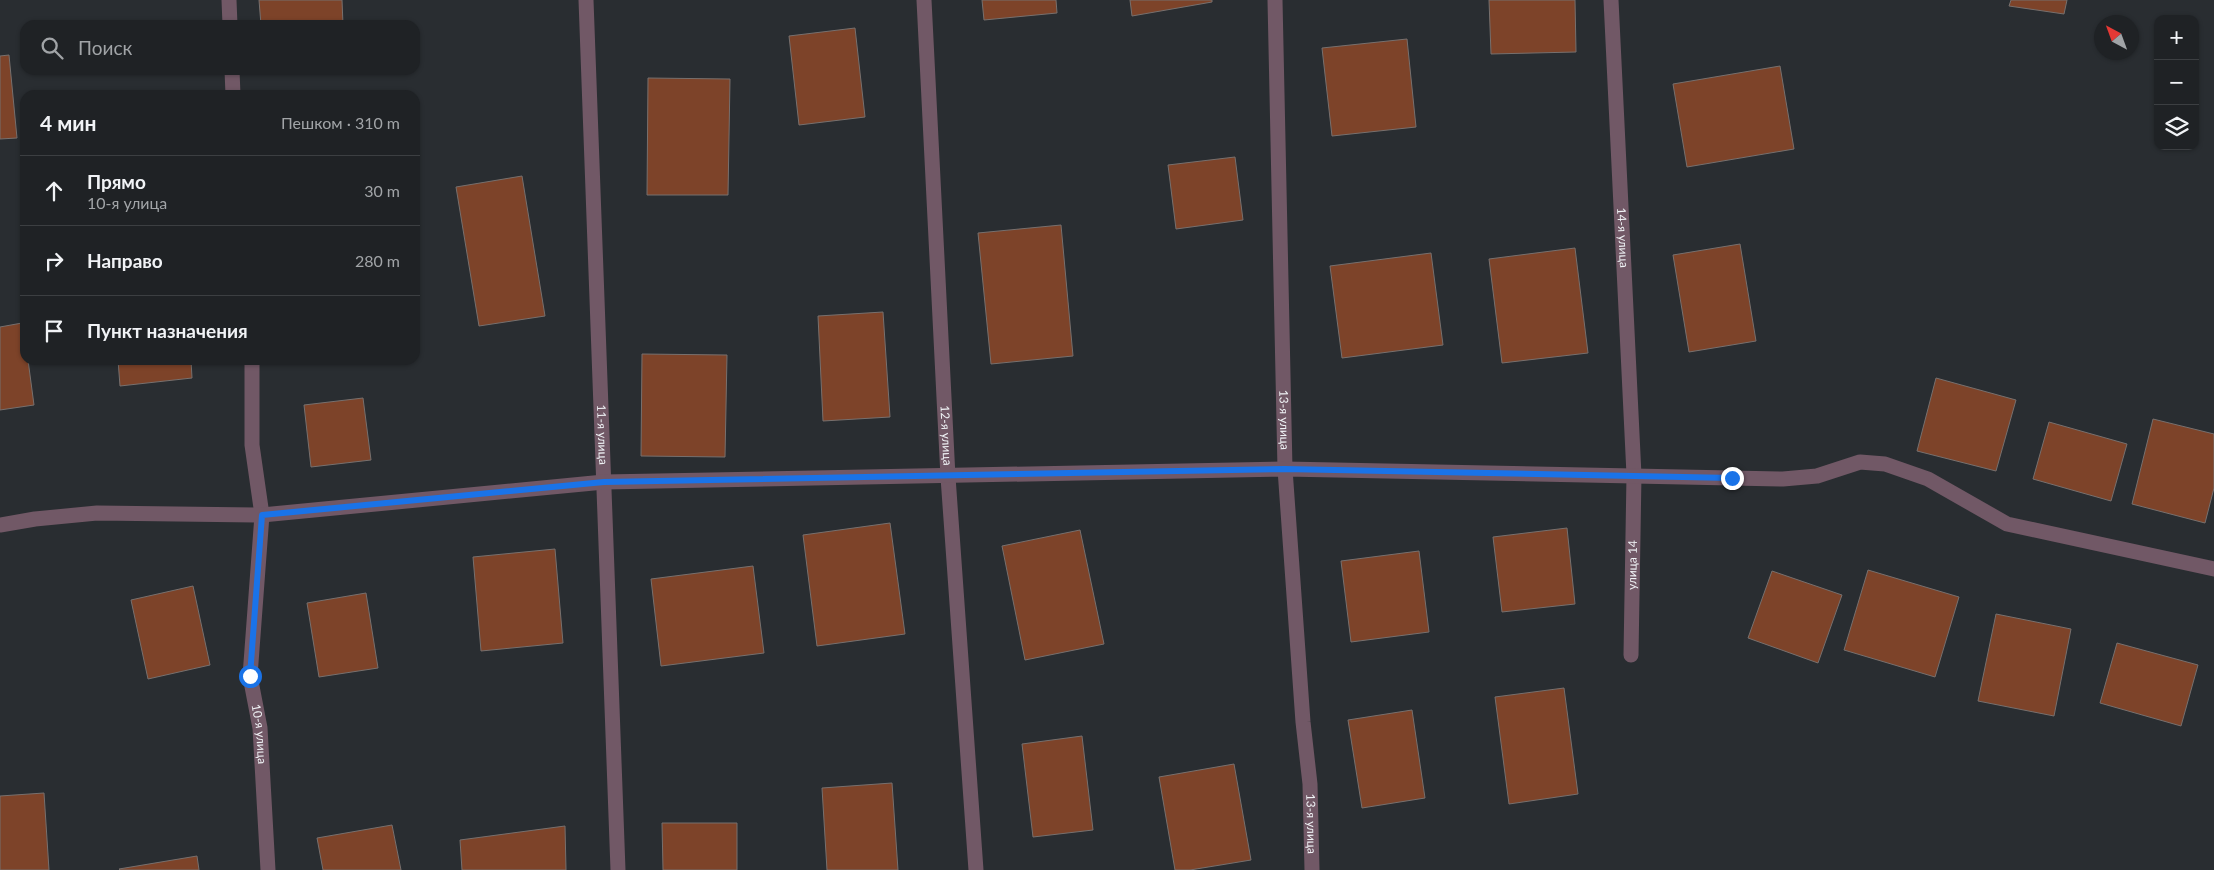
<!DOCTYPE html>
<html lang="ru">
<head>
<meta charset="utf-8">
<style>
  body { margin:0; font-family:Lato,sans-serif; background:#272a2d; color:#f1f3f6 }
  .controls { position:absolute; right:15px; top:15px; display:grid; overflow:hidden; border-radius:10px; box-shadow:0 1px 4px #0004 }
  .controls button { width:45px; height:45px; display:grid; place-items:center; padding:0; border:0; border-bottom:1px solid #3c3f42; background:#1f2225; color:#f1f3f6; font:25px sans-serif }
  .compass { position:absolute; left:2094px; top:15px; width:45px; height:45px; border-radius:50%; background:#1f2225; box-shadow:0 1px 4px #0004; rotate:319deg }
  .stop { position:absolute; width:15px; height:15px; margin:-11px; border:4px solid #1a73e8; border-radius:50%; background:#fff }
  .stop.end { background:#1a73e8; border-color:#fff; box-shadow:0 1px 5px #0008 }
  .list { margin:0; padding:0; list-style:none }
  h2 { display:flex; justify-content:space-between; align-items:center; height:65px; margin:0; padding:0 20px; font-size:21px }
  h2 small { font-size:16px; font-weight:400; color:#a1a4a7 }
  .list li { display:grid; grid-template-columns:32px 1fr auto; gap:15px; align-items:center; box-sizing:border-box; height:70px; padding:0 20px; border-top:1px solid #3c3f42 }
  .list b { display:block; font-size:19px; white-space:nowrap }
  .list p { margin:0; font-size:16px; white-space:nowrap; color:#a1a4a7 }
  .list em { font-size:16px; font-style:normal; color:#a1a4a7 }
  .icon { flex:none; width:28px; height:28px; fill:none; stroke:currentColor; stroke-width:2; stroke-linecap:round; stroke-linejoin:round }
  .map { position:relative; flex:none; width:2214px; height:870px; overflow:hidden }
  .search { position:absolute; background:#1f2225; box-shadow:0 1px 4px #0004; left:20px; top:20px; width:400px; height:55px; display:flex; align-items:center; gap:12px; box-sizing:border-box; padding:0 18px; border-radius:15px; color:#a1a4a7; font-size:19px }
  .panel { position:absolute; background:#1f2225; box-shadow:0 1px 4px #0004; left:20px; top:90px; width:400px; height:275px; border-radius:15px }
  .map>svg:first-child { display:block }
  .building { fill:#7d4329; stroke:#77706e }
  .lines { fill:none; stroke-linecap:round; stroke-linejoin:round }
  .lane { stroke:#715866; stroke-width:15 }
  .street { stroke:#715866; stroke-width:15 }
  .route { stroke:#1a73e8; stroke-width:6 }
  .labels { text-anchor:middle; stroke-width:4.5; stroke-linejoin:round; paint-order:stroke }
  .street-label { font-size:12px; fill:#eff2f5; stroke:#292d31 }
</style>
</head>
<body>
<div class="map">
<svg width="2214" height="870" viewBox="0 0 2214 870">
  <rect width="100%" height="100%" fill="#292d31"/>
  <path class="building" d="M 259,0 L 342,0 L 343,25 L 261,25 Z
    M 982,0 L 1056,0 L 1057,13 L 984,20 Z
    M 1130,0 L 1212,0 L 1212,2 L 1132,16 Z
    M 1489,0 L 1575,0 L 1576,52 L 1491,54 Z
    M 2011,0 L 2067,0 L 2064,14 L 2009,6 Z
    M 855,28 L 865,117 L 799,125 L 789,36 Z
    M 1407,39 L 1416,127 L 1332,136 L 1322,48 Z
    M 9,55 L 17,138 L 0,139 L 0,56 Z
    M 1780,66 L 1794,149 L 1687,167 L 1673,84 Z
    M 648,78 L 730,79 L 728,195 L 647,195 Z
    M 1235,157 L 1243,220 L 1176,229 L 1168,165 Z
    M 522,176 L 545,316 L 479,326 L 456,187 Z
    M 1061,225 L 1073,356 L 991,364 L 978,233 Z
    M 1740,244 L 1756,341 L 1689,352 L 1673,255 Z
    M 1575,248 L 1588,353 L 1502,363 L 1489,259 Z
    M 1431,253 L 1443,345 L 1342,358 L 1330,266 Z
    M 883,312 L 890,417 L 823,421 L 818,316 Z
    M 22,323 L 25,360 L 28,360 L 34,405 L 0,410 L 0,327 Z
    M 642,354 L 727,355 L 725,457 L 641,456 Z
    M 118,360 L 191,360 L 192,378 L 120,386 Z
    M 1936,378 L 2016,400 L 1996,471 L 1917,451 Z
    M 363,398 L 371,460 L 311,467 L 304,405 Z
    M 2153,419 L 2214,434 L 2214,488 L 2205,523 L 2132,504 Z
    M 2049,422 L 2127,444 L 2111,501 L 2033,479 Z
    M 890,523 L 905,634 L 817,646 L 803,535 Z
    M 1567,528 L 1575,604 L 1502,612 L 1493,537 Z
    M 1080,530 L 1104,644 L 1025,660 L 1002,546 Z
    M 555,549 L 563,643 L 481,651 L 473,557 Z
    M 1419,551 L 1429,632 L 1351,642 L 1341,561 Z
    M 753,566 L 764,653 L 661,666 L 651,579 Z
    M 1868,570 L 1959,597 L 1935,677 L 1844,650 Z
    M 1772,571 L 1842,595 L 1818,663 L 1748,638 Z
    M 193,586 L 210,665 L 148,679 L 131,600 Z
    M 366,593 L 378,668 L 319,677 L 307,603 Z
    M 1996,614 L 2071,629 L 2054,716 L 1978,701 Z
    M 2117,643 L 2198,665 L 2181,726 L 2100,703 Z
    M 1564,688 L 1578,794 L 1509,804 L 1495,697 Z
    M 1412,710 L 1425,798 L 1362,808 L 1348,720 Z
    M 1082,736 L 1093,830 L 1033,837 L 1022,744 Z
    M 1234,764 L 1251,860 L 1190,870 L 1175,870 L 1159,777 Z
    M 892,783 L 898,870 L 827,870 L 822,788 Z
    M 44,793 L 49,870 L 0,870 L 0,796 Z
    M 662,823 L 737,823 L 737,870 L 663,870 Z
    M 392,825 L 401,870 L 323,870 L 317,838 Z
    M 565,826 L 566,870 L 462,870 L 460,840 Z
    M 197,856 L 199,870 L 120,870 L 119,869 Z"/>
  <g class="lines">
    <path class="lane" id="s1" d="M 1631,655 L 1634,475"/>
    <g class="street">
      <path d="M 229,0 L 230,25"/>
      <path id="s2" d="M 586,0 L 618,870"/>
      <path id="s3" d="M 924,0 L 948,477 L 976,870"/>
      <path id="s4" d="M 1275,0 L 1285,469 L 1303,722 L 1310,784 L 1312,870"/>
      <path id="s5" d="M 1611,0 L 1634,475"/>
      <path d="M 232,70 L 233,95"/>
      <path id="s6" d="M 252,360 L 252,445 L 262,515 L 250,676 L 260,728 L 268,870"/>
      <path d="M 0,525 L 35,519 L 97,513 L 262,515 L 604,482 L 1285,469 L 1783,479 L 1817,476 L 1860,462 L 1885,464 L 1928,479 L 2007,524 L 2214,569"/>
    </g>
  </g>
  <g class="lines">
    <path class="route" d="M 250,676 L 262,515 L 604,482 L 1284,469 L 1732,478"/>
  </g>
  <g class="labels">
    <g class="street-label">
      <text dy="4" stroke="none"><textPath href="#s5" startOffset="238">14-я улица</textPath></text>
      <text dy="4" stroke="none"><textPath href="#s4" startOffset="420">13-я улица</textPath></text>
      <text dy="4" stroke="none"><textPath href="#s2" startOffset="435">11-я улица</textPath></text>
      <text dy="4" stroke="none"><textPath href="#s3" startOffset="436">12-я улица</textPath></text>
      <text dy="4" stroke="none"><textPath href="#s1" startOffset="90">улица 14</textPath></text>
      <text dy="4" stroke="none"><textPath href="#s6" startOffset="376">10-я улица</textPath></text>
      <text dy="4" stroke="none"><textPath href="#s4" startOffset="825">13-я улица</textPath></text>
    </g>
  </g>
</svg>
<div class="controls">
<button>+</button>
<button>−</button>
<button><svg class="icon" aria-label="layers" viewBox="0 0 24 24"><path d="M12 4l9 5-9 5-9-5zM3 14l9 5 9-5"/></svg></button>
</div>
<svg class="compass" viewBox="-18 -18 36 36"><path d="M0-13l5 13h-10z" fill="#e53935"/><path d="M0 13l5-13h-10z" fill="#a1a4a7"/></svg>
<div class="stop" style="left:250px;top:676px"></div>
<div class="stop end" style="left:1732px;top:478px"></div>
<div class="search"><svg class="icon" aria-label="search" viewBox="0 0 24 24"><circle cx="10" cy="10" r="6"/><path d="M15 15l6 6"/></svg>Поиск</div>
<section class="panel">
<h2>4 мин<small>Пешком · 310 m</small></h2>
<ul class="list">
<li><svg class="icon" aria-label="ahead" viewBox="0 0 24 24"><path d="M12 20V5M6 11l6-6 6 6"/></svg><div><b>Прямо</b><p>10-я улица</p></div><em>30 m</em></li>
<li><svg class="icon" aria-label="right" viewBox="0 0 24 24"><path d="M7 20v-9h11M14 6l5 5-5 5"/></svg><div><b>Направо</b></div><em>280 m</em></li>
<li><svg class="icon" aria-label="arrive" viewBox="0 0 24 24"><path d="M6 21V4h12l-3 4 3 4H6"/></svg><div><b>Пункт назначения</b></div></li>
</ul>
</section>
</div>
</body>
</html>
